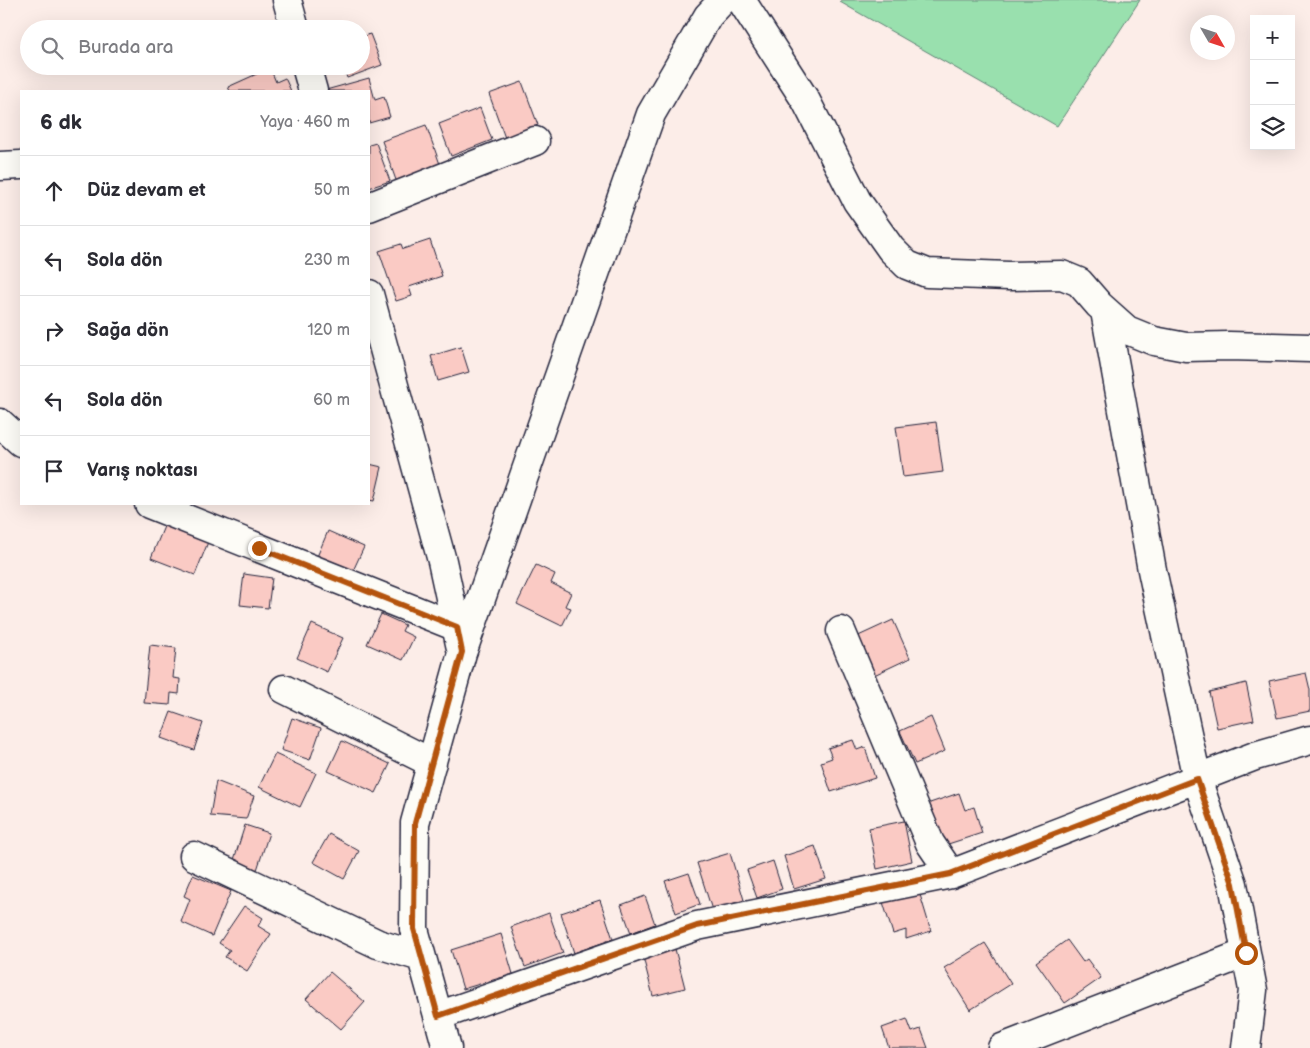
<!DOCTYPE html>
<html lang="tr">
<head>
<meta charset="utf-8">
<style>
  body { margin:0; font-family:"Balsamiq Sans",sans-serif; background:#f2f2f3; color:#2b2b33 }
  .controls { position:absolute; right:15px; top:15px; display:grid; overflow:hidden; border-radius:0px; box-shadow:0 5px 20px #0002 }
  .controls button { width:45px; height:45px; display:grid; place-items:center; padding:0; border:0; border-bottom:1px solid #e1e1e2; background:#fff; color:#2b2b33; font:25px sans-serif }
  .compass { position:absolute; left:1190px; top:15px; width:45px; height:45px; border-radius:50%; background:#fff; box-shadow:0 5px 20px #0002; rotate:129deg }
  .stop { position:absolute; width:15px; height:15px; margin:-11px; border:4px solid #b45309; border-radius:50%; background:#fff }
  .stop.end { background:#b45309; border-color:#fff; box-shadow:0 1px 5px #0008 }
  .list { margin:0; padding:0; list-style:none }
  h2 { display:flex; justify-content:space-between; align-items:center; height:65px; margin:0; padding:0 20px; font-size:21px }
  h2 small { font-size:16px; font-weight:400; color:#7c7c81 }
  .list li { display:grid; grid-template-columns:32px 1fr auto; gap:15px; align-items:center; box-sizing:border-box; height:70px; padding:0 20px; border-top:1px solid #e1e1e2 }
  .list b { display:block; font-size:19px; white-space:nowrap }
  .list em { font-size:16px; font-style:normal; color:#7c7c81 }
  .icon { flex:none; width:28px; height:28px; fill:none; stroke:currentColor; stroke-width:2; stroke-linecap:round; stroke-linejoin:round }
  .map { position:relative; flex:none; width:1310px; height:1048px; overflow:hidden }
  .search { position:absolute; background:#fff; box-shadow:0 5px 20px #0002; left:20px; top:20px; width:350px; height:55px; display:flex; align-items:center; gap:12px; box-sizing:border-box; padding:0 18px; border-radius:28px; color:#7c7c81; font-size:19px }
  .panel { position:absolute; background:#fff; box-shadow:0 5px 20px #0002; left:20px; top:90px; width:350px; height:415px; border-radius:0px }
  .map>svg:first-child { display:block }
  .green { fill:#99e0ae; stroke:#5e8174 }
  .building { fill:#facac4; stroke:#22223b }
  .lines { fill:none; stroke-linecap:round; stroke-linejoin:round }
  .minor-casing { stroke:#22223b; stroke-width:31 }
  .minor { stroke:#fdfcf7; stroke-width:28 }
  .route { stroke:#b45309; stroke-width:6 }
</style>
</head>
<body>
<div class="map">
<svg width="1310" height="1048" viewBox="0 0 1310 1048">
  <rect width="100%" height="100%" fill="#fcede8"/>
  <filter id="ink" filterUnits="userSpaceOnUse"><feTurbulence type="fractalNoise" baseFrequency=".02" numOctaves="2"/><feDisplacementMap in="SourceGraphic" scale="10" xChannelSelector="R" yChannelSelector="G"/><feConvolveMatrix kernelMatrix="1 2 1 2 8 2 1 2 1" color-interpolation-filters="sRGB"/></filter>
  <g filter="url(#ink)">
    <path class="green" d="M 841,0 L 1140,0 L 1057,126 L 840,2 Z"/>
    <path class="building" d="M 370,34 L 382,65 L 347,78 L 343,66 L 361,66 L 361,37 Z
      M 270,68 L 276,82 L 285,78 L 291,91 L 230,91 L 228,87 Z
      M 369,78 L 375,100 L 384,97 L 390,117 L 369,123 L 369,91 L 326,91 L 326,90 Z
      M 522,82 L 538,125 L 505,138 L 489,94 Z
      M 480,108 L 492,140 L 451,156 L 439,124 Z
      M 426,125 L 441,167 L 397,183 L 382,141 Z
      M 376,143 L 390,181 L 369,188 L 369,145 Z
      M 430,240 L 442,276 L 409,287 L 412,296 L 396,301 L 379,251 L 401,244 L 403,249 Z
      M 461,347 L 469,372 L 438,381 L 431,356 Z
      M 936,422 L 943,472 L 903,477 L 896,427 Z
      M 369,464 L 382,467 L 374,501 L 369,500 Z
      M 165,524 L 208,542 L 195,575 L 151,558 Z
      M 328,531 L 364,547 L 351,575 L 316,559 Z
      M 536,565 L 555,574 L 551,583 L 571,593 L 565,606 L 571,608 L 562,626 L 517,604 Z
      M 244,574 L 272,578 L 268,608 L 240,605 Z
      M 381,614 L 405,625 L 402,631 L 414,637 L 403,660 L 367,644 Z
      M 893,620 L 910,658 L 872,676 L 854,638 Z
      M 312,624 L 343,638 L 327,672 L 297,658 Z
      M 150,645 L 176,648 L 173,678 L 180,679 L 179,694 L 171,693 L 170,705 L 144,703 Z
      M 1306,673 L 1310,690 L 1310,711 L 1277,718 L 1269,681 Z
      M 1246,683 L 1254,720 L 1217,728 L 1209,692 Z
      M 171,712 L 203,723 L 194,750 L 161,738 Z
      M 931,717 L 945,751 L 915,764 L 900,731 Z
      M 292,718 L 321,728 L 310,760 L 281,750 Z
      M 853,740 L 857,750 L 865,747 L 875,778 L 831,792 L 821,762 L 832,758 L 828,748 Z
      M 342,741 L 390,764 L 376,793 L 328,771 Z
      M 275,754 L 316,773 L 300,807 L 259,787 Z
      M 216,781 L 254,796 L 246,819 L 210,816 Z
      M 959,793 L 965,810 L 974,807 L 982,833 L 942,846 L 927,804 Z
      M 904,821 L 912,861 L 877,869 L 869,828 Z
      M 245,825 L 269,833 L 256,873 L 232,866 Z
      M 329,834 L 359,851 L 344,879 L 313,862 Z
      M 815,846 L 826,879 L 794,889 L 784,856 Z
      M 730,853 L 744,900 L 712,910 L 697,863 Z
      M 773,861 L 782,889 L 757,898 L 747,870 Z
      M 689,873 L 700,904 L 676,913 L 665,881 Z
      M 193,875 L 231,891 L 212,936 L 181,922 L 190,899 L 184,896 Z
      M 918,888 L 931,931 L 906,939 L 906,930 L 893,934 L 882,899 Z
      M 645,896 L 655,924 L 631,933 L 621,905 Z
      M 600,900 L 613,939 L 574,953 L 561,913 Z
      M 244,906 L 263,918 L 258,926 L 271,934 L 247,971 L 225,957 L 230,950 L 219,943 Z
      M 549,913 L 563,953 L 525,967 L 511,927 Z
      M 501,934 L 513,974 L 463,989 L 451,950 Z
      M 1067,940 L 1083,962 L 1087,959 L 1101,978 L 1065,1003 L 1036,962 Z
      M 985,943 L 1011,984 L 970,1010 L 944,968 Z
      M 675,949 L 685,988 L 653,996 L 643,957 Z
      M 330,972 L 365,1002 L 341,1029 L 306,999 Z
      M 907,1019 L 912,1032 L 921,1029 L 928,1048 L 889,1048 L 882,1028 Z"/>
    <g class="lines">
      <defs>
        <path id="minor" d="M 287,0 L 295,29
          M 741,0 L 806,101 L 857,201 L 891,249 L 907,265 L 927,273 L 1009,276 L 1062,275 L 1079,282 L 1099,305 L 1127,330 L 1154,341 L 1186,347 L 1229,346 L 1310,348
          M 306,66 L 313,91
          M 0,166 L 21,165
          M 369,207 L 535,141
          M 369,294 L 442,561 L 462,653 L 415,823 L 414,929 L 447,1048
          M 1105,311 L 1152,570 L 1197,779 L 1233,884 L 1253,990 L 1246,1048
          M 0,423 L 21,442
          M 149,504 L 457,627
          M 841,631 L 930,843 L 951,874
          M 462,653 L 651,114 L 708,16 L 723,0
          M 284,689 L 432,763
          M 194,856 L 378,944 L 421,957
          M 438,1016 L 697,926 L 951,874 L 1255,756 L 1310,740
          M 1002,1048 L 1246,953"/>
      </defs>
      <use href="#minor" class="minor-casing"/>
      <use href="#minor" class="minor"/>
    </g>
  </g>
  <g class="lines" filter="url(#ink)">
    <path class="route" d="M 259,548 L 457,627 L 462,652 L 415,823 L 414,929 L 438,1016 L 697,926 L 950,874 L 1197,779 L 1233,884 L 1246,953"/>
  </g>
</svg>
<div class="controls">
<button>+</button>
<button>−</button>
<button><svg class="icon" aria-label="layers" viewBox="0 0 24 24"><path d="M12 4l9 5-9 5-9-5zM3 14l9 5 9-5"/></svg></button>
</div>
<svg class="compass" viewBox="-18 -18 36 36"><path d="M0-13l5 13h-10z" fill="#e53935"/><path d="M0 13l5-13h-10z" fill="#7c7c81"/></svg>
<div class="stop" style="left:1246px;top:953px"></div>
<div class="stop end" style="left:259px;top:548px"></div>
<div class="search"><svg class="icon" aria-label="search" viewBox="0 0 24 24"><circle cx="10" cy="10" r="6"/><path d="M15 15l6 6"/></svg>Burada ara</div>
<section class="panel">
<h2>6 dk<small>Yaya · 460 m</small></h2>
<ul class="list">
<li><svg class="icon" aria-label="ahead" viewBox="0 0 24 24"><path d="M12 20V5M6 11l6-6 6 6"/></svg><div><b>Düz devam et</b></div><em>50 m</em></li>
<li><svg class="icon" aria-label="left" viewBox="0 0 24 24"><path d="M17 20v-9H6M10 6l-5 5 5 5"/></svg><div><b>Sola dön</b></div><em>230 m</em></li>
<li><svg class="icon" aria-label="right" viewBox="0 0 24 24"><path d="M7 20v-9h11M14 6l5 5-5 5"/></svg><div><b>Sağa dön</b></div><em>120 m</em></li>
<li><svg class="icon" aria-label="left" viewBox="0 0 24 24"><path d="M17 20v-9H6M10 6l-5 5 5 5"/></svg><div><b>Sola dön</b></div><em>60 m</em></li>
<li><svg class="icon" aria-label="arrive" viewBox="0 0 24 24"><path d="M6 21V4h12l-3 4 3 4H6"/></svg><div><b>Varış noktası</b></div></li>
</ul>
</section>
</div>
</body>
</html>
